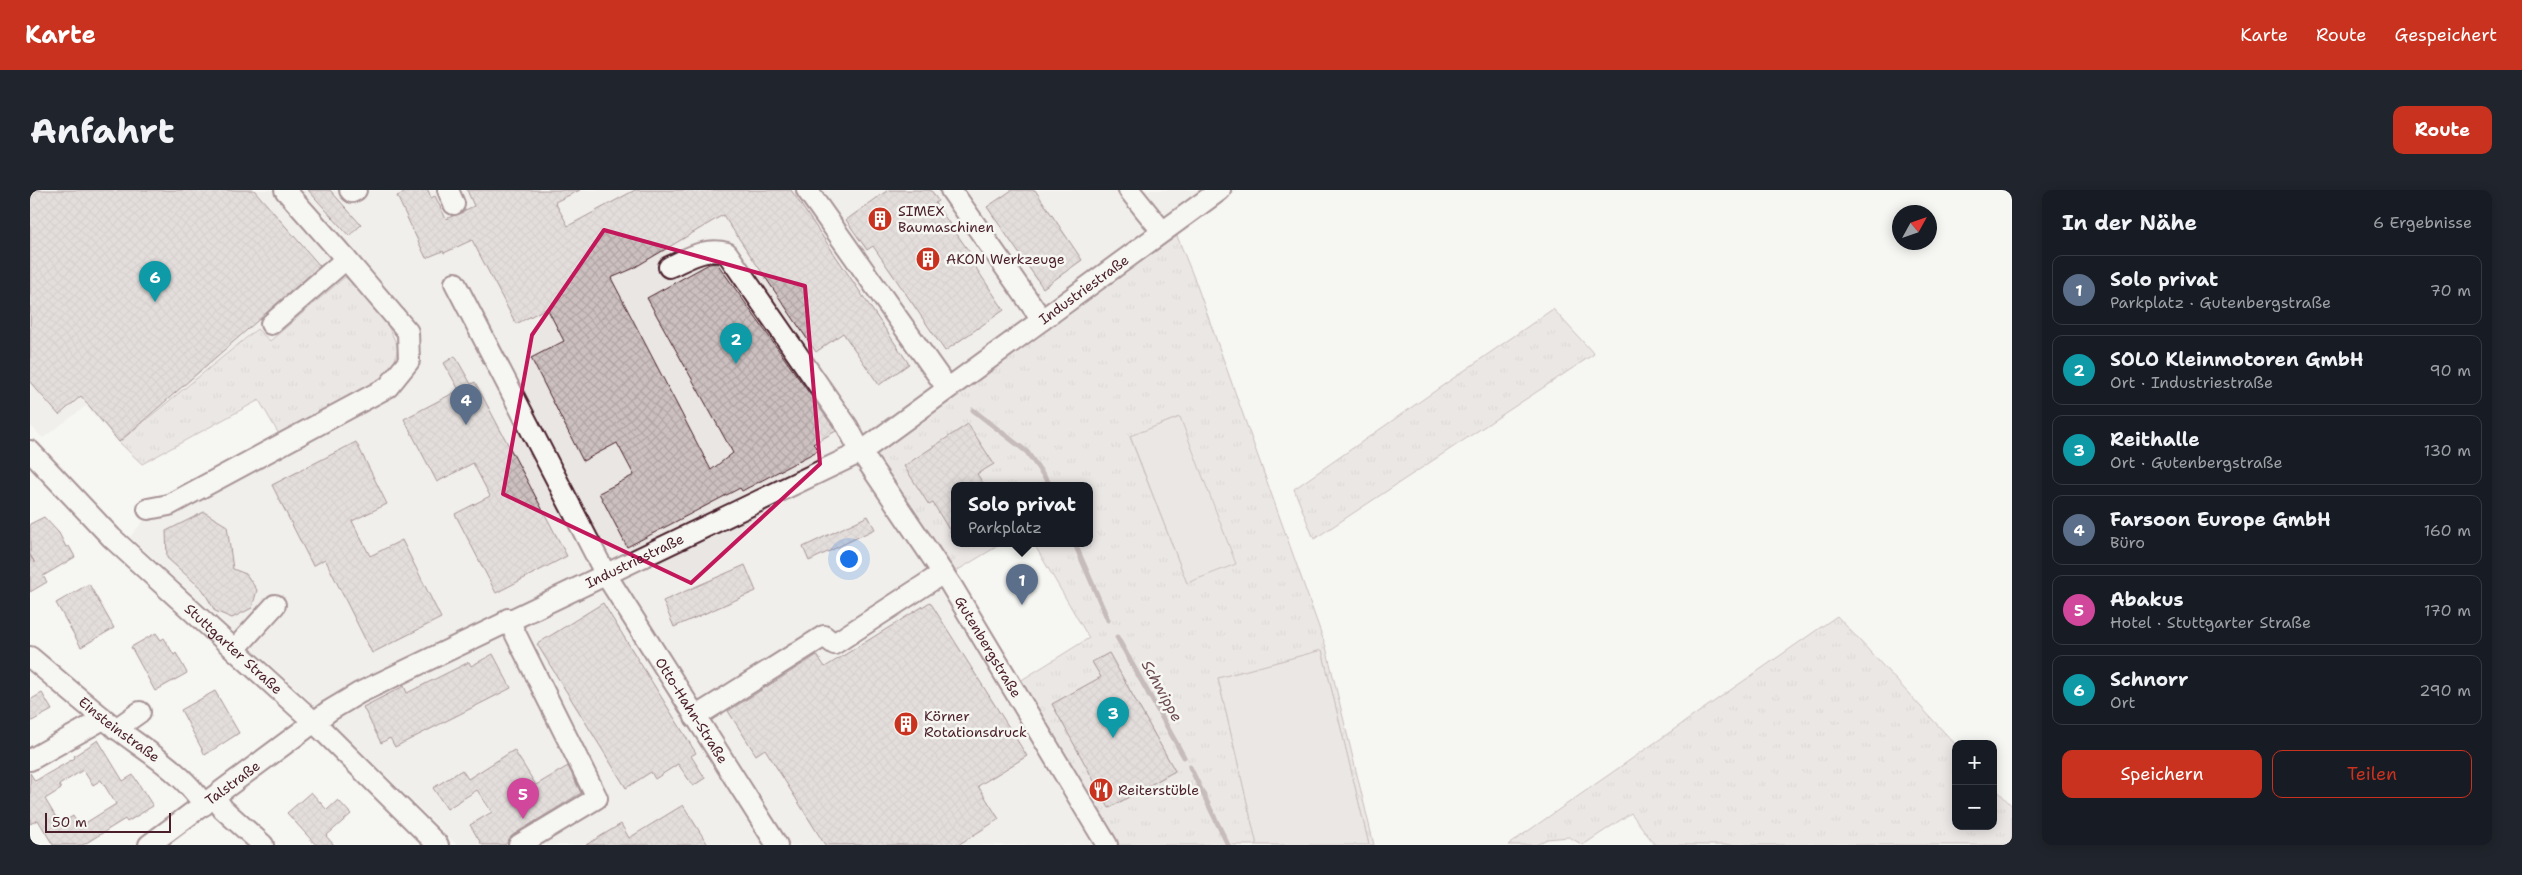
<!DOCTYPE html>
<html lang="de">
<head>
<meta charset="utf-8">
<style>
  body { margin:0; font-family:"Shantell Sans",sans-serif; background:#20242c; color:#f1f3f6 }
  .controls { position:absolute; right:15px; bottom:15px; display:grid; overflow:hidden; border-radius:10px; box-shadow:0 2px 12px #0003 }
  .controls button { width:45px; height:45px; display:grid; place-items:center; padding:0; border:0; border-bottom:1px solid #363941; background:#171b24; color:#f1f3f6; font:25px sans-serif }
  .compass { position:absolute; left:1862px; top:15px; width:45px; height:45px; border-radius:50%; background:#171b24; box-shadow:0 2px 12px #0003; rotate:50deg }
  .scale { position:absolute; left:15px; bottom:12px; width:126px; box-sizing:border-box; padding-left:5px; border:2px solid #4a1f2b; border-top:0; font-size:14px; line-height:18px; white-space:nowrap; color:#4a1f2b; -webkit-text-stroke:4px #f6f6f2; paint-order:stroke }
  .you { position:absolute; left:818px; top:368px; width:18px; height:18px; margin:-12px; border:4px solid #fff; border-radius:50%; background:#1a73e8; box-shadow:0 0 0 8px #1a73e833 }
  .badge { display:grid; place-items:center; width:32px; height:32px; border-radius:50%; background:#c8321e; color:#fff; font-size:16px; font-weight:700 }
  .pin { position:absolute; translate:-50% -41px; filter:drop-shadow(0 1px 2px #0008) }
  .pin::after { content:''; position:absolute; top:26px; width:18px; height:15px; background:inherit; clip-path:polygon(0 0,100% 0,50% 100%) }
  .popup { position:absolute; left:921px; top:292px; width:142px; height:65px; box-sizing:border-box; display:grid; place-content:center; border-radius:10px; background:#171b24; filter:drop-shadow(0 1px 4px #0005); font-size:16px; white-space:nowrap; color:#9ea1a6 }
  .popup b { font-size:19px; color:#f1f3f6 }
  .popup::after { content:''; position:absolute; left:50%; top:100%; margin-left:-10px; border:10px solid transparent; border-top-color:#171b24 }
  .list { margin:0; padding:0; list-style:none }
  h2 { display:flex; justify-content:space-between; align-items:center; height:65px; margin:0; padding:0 20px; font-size:21px }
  h2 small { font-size:16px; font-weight:400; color:#9ea1a6 }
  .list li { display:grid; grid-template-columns:32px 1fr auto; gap:15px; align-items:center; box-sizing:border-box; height:70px; margin:0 10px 10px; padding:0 10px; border:1px solid #363941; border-radius:10px }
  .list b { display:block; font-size:19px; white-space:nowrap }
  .list p { margin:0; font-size:16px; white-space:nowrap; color:#9ea1a6 }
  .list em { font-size:16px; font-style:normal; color:#9ea1a6 }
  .actions { display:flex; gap:10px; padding:15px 20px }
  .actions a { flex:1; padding:11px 0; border:1px solid #c8321e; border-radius:10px; text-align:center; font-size:18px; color:#c8321e }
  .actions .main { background:#c8321e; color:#fff }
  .map { position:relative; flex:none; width:1982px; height:655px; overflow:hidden; border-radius:10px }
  header { display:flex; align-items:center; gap:30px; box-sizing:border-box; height:70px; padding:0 25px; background:#c8321e; color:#fff }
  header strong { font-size:24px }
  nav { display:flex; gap:28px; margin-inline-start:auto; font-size:18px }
  .intro { display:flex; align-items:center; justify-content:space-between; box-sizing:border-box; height:120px; padding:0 30px }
  h1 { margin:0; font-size:35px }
  .button { padding:12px 22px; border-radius:10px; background:#c8321e; color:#fff; font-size:18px; font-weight:700 }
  main { display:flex; gap:30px; padding:0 30px }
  aside { flex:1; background:#171b24; border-radius:10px; box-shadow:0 2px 12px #0003 }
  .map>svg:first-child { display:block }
  .built { fill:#e9e6e3 }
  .grass { fill:url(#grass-tufts); stroke:#947a80; fill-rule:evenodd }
  .garden { fill:#ddd6d5; stroke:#947a80 }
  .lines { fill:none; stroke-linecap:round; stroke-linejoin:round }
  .stream { stroke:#8e747a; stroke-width:5 }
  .building { fill:url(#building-cross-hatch); stroke:#4a1f2b; fill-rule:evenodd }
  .minor-casing { stroke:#4a1f2b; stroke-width:24 }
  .minor { stroke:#f6f6f2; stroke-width:20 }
  .marked { fill:none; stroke:#c2185b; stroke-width:4; stroke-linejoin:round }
  .labels { text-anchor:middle; stroke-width:5; stroke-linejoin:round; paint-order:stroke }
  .poi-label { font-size:14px; fill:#4a1f2b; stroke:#f6f6f2; text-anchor:start }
  .street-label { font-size:14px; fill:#4a1f2b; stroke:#f6f6f2 }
  .water-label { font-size:15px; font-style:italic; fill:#6c4a52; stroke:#f6f6f2 }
</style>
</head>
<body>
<header>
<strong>Karte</strong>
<nav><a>Karte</a><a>Route</a><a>Gespeichert</a></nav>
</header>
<div class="intro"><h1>Anfahrt</h1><a class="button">Route</a></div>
<main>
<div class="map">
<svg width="1982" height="655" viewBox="0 0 1982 655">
  <defs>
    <pattern id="grass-tufts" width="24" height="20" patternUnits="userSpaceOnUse" patternTransform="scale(1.25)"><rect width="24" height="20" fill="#ddd6d5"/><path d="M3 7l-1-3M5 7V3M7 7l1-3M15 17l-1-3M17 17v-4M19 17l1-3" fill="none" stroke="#bfb7b7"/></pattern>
    <pattern id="building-cross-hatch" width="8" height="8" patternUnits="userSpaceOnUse" patternTransform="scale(1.25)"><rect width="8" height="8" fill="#ccc1c0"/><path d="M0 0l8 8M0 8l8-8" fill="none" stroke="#b1a5a5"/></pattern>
  </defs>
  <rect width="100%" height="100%" fill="#f6f6f2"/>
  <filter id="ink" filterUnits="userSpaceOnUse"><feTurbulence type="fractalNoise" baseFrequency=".02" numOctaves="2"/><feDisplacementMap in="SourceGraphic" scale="10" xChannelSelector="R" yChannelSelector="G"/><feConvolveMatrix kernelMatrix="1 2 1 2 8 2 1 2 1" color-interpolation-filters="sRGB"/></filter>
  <g filter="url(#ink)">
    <path class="built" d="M 0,0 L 1207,0 L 1147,46 L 832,269 L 1081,655 L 427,655 L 278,509 L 100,347 L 134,306 L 250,246 L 239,151 L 226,139 L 89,252 L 56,216 L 13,248 L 0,235 Z"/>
    <path class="grass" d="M 1147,46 L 1166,93 L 1296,457 L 1344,655 L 1339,655 L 1292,460 L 1188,488 L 1227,655 L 1081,655 L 832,269 ZM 1149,227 L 1157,393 L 1100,247 ZM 924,296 L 1060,296 L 1060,354 L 1004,354 L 1059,448 L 990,491 L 923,383 L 971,354 L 924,354 ZM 1079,463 L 1145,581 L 1080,618 L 1022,514 L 1071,487 L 1063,472 Z
      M 315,87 L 348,115 L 368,157 L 364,175 L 342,199 L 250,246 L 229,210 L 112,274 L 89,252 L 227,139 L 240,151 Z
      M 1523,119 L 1564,164 L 1284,349 L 1264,299 Z
      M 1807,426 L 1926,555 L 1926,636 L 1963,636 L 1963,596 L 1982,616 L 1982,655 L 1625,655 L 1601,623 L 1553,655 L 1539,647 L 1517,649 L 1506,655 L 1478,655 Z"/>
    <path class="garden" d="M 1150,227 L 1206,374 L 1157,393 L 1100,246 Z
      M 1292,460 L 1339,655 L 1227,655 L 1188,488 Z"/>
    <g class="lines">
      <path class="stream" d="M 943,220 L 997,262 L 1021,296
        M 1045,354 L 1078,430
        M 1087,447 L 1154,567
        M 1160,577 L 1198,655"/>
    </g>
    <path class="building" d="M 0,0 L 224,0 L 290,76 L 89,252 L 51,206 L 29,225 L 0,192 Z
      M 278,0 L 300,0 L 331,35 L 319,46 Z
      M 381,0 L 398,0 L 401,8 L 405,6 L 416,29 L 444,16 L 437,0 L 550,0 L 525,12 L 538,36 L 605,0 L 761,0 L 879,174 L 849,195 L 813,143 L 786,162 L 693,25 L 602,79 L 581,88 L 681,280 L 703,263 L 617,108 L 679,74 L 687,73 L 806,241 L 783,254 L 789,260 L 712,301 L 710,298 L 597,357 L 569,303 L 604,285 L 587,253 L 553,271 L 501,168 L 534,151 L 517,118 L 486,134 L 442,50 L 414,63 L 413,61 L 396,68 L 367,6 Z
      M 858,0 L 901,0 L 908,11 L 905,13 L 945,70 L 942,72 L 974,120 L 915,161 L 843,56 L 837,60 L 816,30 Z
      M 982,0 L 1005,0 L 1052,70 L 1013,98 L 957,17 Z
      M 425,166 L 441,194 L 445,192 L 537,366 L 466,403 L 425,324 L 460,306 L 443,273 L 407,292 L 374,229 L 429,200 L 414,173 Z
      M 938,234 L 964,274 L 947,284 L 955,296 L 924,296 L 924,348 L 903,313 L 899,315 L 874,276 Z
      M 326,252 L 357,314 L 322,331 L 340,366 L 372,350 L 411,428 L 342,463 L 295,369 L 283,376 L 242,295 Z
      M 174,322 L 197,336 L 203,379 L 216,384 L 227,400 L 222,418 L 202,428 L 185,421 L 173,400 L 137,368 L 136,341 Z
      M 838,326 L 845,339 L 779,371 L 773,357 Z
      M 14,327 L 29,343 L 36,357 L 39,356 L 45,367 L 13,386 L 17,392 L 0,402 L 0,365 L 5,373 L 0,365 L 0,334 Z
      M 715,375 L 726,401 L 644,437 L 633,411 Z
      M 59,394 L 84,438 L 51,457 L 26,413 Z
      M 900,412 L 997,566 L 948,596 L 969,629 L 928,655 L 795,655 L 735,559 L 726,565 L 698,521 L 787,465 L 795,477 Z
      M 573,413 L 666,563 L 661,566 L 675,588 L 663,596 L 648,574 L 625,589 L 621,582 L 596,598 L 507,454 Z
      M 126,443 L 131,450 L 134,448 L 144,465 L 146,463 L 157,483 L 125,501 L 101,457 Z
      M 1079,463 L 1145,581 L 1079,618 L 1022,514 L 1071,487 L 1062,472 Z
      M 463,464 L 481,498 L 365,557 L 360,548 L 351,553 L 333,517 L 374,496 L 377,503 L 439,472 L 441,476 Z
      M 185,501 L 209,543 L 175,565 L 151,520 Z
      M 12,503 L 22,520 L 0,532 L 0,510 Z
      M 68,550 L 93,591 L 103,585 L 123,616 L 97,632 L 95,629 L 53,655 L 23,655 L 8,630 L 0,634 L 0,583 L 5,591 L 45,568 L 44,566 ZM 53,580 L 63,595 L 71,590 L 86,614 L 49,637 L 43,626 L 30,634 L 15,609 L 31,599 L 29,595 Z
      M 484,560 L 506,595 L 538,576 L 551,603 L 483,645 L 475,655 L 452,655 L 440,635 L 462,622 L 447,600 L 417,619 L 403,598 L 432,580 L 438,589 Z
      M 281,602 L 297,620 L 308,610 L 321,624 L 296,646 L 304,655 L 286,655 L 257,623 Z
      M 653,615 L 678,655 L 556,655 L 591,634 L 599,648 Z"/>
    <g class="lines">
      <defs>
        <g id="minor">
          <path d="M 255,0 L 316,69"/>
          <path d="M 320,0 L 322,2 L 326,0"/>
          <path d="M 418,0 L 424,14"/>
          <path d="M 777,0 L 917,198"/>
          <path d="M 921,0 L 1012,130"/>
          <path d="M 1099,0 L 1132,41"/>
          <path id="s1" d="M 639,77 C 659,68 675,57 697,63 L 817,236 L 831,262 L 921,395 L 1077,655"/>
          <path id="s2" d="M 425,93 L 576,385 L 747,655"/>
          <path id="s3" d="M 0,261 L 82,348 L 285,533 L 408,655"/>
          <path d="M 118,319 L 139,315 L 358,197 L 379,171 L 378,142 L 316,69 L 241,134"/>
          <path d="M 478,429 L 567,608 L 489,655"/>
          <path d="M 205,459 L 245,415"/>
          <path id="s4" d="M 0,467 C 24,487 48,508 73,528 C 107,556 150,578 174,615"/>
          <path d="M 665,527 L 794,446 L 804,454 L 913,383"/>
          <path d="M 86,539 L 110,522"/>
          <path d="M 0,570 L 73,529"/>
          <path d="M 185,607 L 193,619 L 233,655"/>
          <path id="s5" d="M 119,655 L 299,521 L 329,503 L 831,262 L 1190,0"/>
        </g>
      </defs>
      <use href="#minor" class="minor-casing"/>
      <use href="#minor" class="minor"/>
    </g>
  </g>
  <path d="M0 0H1982V655H0ZM 574,40 L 775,96 L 790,274 L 661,393 L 473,304 L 502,145 Z" fill="#f6f6f2" fill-opacity=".55" fill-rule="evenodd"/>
  <path class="marked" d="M 574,40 L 775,96 L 790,274 L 661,393 L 473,304 L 502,145 Z"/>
  <defs>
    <symbol id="building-disc" viewBox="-11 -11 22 22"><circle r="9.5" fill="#c8321e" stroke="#f6f6f2"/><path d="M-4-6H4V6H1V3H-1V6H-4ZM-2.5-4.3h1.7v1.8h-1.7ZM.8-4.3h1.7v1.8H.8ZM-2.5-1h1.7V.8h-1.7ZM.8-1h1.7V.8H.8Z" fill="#fff"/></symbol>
    <symbol id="restaurant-disc" viewBox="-11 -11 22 22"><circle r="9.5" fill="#c8321e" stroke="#f6f6f2"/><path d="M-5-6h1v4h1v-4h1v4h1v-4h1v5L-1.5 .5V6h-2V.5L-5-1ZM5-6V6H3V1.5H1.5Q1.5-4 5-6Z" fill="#fff"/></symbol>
  </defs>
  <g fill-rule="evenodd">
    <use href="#building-disc" x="836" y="15" width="28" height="28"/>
    <use href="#building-disc" x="884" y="55" width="28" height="28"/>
    <use href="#building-disc" x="862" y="520" width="28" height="28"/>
    <use href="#restaurant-disc" x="1057" y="586" width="28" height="28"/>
  </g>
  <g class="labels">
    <g class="poi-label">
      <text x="868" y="26">SIMEX<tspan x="868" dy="16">Baumaschinen</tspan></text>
      <text x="916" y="74">AKON Werkzeuge</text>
      <text x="894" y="531">Körner<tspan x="894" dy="16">Rotationsdruck</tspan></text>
      <text x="1088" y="605">Reiterstüble</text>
    </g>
    <g class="street-label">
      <text dy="5" stroke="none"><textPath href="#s5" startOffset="1092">Industriestraße</textPath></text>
      <text dy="5" stroke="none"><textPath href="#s5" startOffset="565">Industriestraße</textPath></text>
      <text dy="5" stroke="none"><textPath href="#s1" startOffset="534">Gutenbergstraße</textPath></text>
      <text dy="5" stroke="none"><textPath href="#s3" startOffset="284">Stuttgarter Straße</textPath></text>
      <text dy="5" stroke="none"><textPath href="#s2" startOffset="489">Otto-Hahn-Straße</textPath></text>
      <text dy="5" stroke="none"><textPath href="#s4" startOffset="115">Einsteinstraße</textPath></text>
      <text dy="5" stroke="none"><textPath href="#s5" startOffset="104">Talstraße</textPath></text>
    </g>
    <g class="water-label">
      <text transform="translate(1132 501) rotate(61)" y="5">Schwippe</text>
    </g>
  </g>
</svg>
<div class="controls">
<button>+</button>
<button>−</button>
</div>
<svg class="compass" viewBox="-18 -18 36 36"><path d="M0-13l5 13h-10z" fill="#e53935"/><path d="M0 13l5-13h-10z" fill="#9ea1a6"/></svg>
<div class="scale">50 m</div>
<div class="you"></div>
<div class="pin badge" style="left:992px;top:415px;background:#5c6f8a">1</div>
<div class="popup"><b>Solo privat</b>Parkplatz</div>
<div class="pin badge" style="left:706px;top:174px;background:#0f9aa8">2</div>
<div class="pin badge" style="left:1083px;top:548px;background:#0f9aa8">3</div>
<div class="pin badge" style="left:436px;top:235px;background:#5c6f8a">4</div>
<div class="pin badge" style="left:493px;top:629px;background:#d1479c">5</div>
<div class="pin badge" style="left:125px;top:112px;background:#0f9aa8">6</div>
</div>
<aside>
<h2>In der Nähe<small>6 Ergebnisse</small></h2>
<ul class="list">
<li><span class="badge" style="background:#5c6f8a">1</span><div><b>Solo privat</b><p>Parkplatz · Gutenbergstraße</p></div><em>70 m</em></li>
<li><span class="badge" style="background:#0f9aa8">2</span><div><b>SOLO Kleinmotoren GmbH</b><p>Ort · Industriestraße</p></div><em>90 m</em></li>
<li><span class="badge" style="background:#0f9aa8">3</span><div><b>Reithalle</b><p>Ort · Gutenbergstraße</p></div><em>130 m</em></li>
<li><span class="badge" style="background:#5c6f8a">4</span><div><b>Farsoon Europe GmbH</b><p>Büro</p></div><em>160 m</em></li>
<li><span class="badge" style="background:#d1479c">5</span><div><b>Abakus</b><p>Hotel · Stuttgarter Straße</p></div><em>170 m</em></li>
<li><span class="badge" style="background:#0f9aa8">6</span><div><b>Schnorr</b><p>Ort</p></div><em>290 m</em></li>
</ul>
<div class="actions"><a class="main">Speichern</a><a>Teilen</a></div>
</aside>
</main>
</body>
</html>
